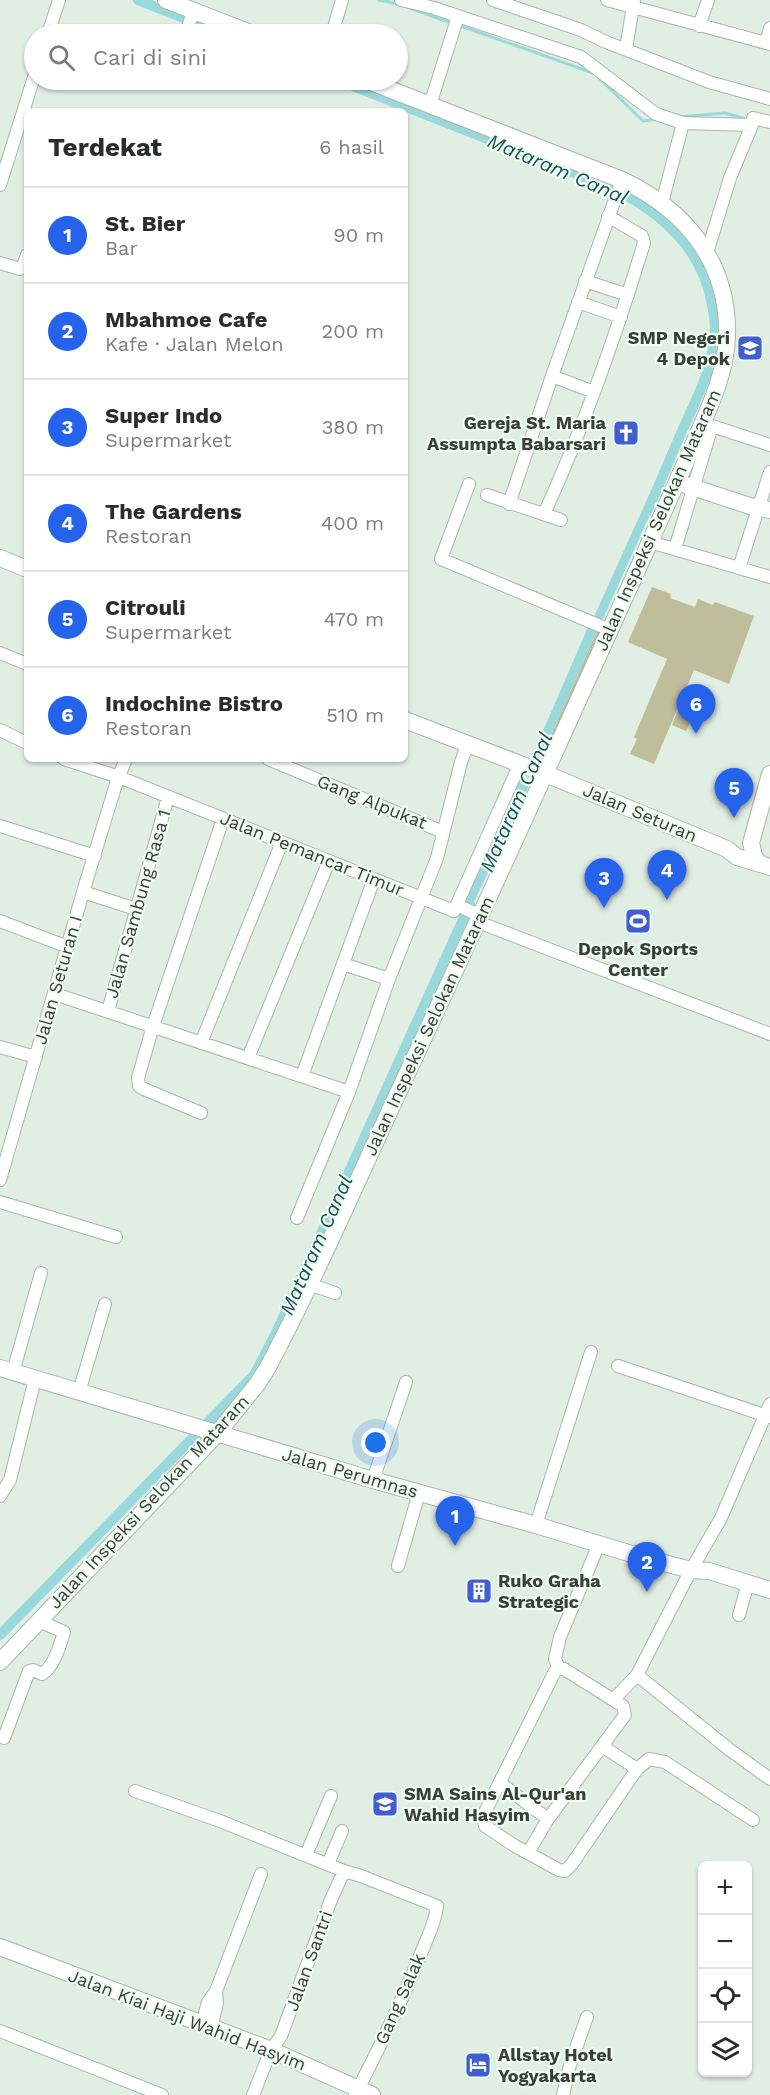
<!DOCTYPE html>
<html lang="id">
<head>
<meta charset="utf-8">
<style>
  body { margin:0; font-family:"Work Sans",sans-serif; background:#f2f2f3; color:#2b2b33 }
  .controls { position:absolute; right:18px; bottom:18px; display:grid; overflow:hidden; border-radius:9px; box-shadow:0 2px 4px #0004 }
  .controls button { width:54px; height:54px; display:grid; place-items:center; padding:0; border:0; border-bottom:2px solid #e1e1e2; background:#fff; color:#2b2b33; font:30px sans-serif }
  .you { position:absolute; left:376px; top:1443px; width:21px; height:21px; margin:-15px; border:4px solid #fff; border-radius:50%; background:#1a73e8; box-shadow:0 0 0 9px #1a73e833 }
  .badge { display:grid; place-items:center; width:39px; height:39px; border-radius:50%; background:#2563eb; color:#fff; font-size:20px; font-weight:700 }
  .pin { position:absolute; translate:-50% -50px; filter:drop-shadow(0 2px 3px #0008) }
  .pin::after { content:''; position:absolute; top:32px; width:21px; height:18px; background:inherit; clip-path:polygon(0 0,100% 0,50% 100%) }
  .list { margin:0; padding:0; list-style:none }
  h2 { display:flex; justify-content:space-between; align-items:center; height:78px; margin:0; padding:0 24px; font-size:26px }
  h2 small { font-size:20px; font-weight:400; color:#7c7c81 }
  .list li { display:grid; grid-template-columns:39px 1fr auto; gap:18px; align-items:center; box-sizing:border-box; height:96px; padding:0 24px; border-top:2px solid #e1e1e2 }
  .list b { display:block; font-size:22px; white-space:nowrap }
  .list p { margin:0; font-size:20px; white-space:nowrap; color:#7c7c81 }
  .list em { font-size:20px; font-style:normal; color:#7c7c81 }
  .icon { flex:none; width:33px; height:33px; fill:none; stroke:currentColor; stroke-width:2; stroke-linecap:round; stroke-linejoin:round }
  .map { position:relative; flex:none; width:770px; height:2095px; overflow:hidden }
  .search { position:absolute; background:#fff; box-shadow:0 2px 4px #0004; left:24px; top:24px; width:384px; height:66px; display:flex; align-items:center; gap:15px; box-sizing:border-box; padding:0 21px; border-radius:33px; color:#7c7c81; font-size:22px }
  .panel { position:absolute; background:#fff; box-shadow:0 2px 4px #0004; left:24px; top:108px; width:384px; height:654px; border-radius:9px }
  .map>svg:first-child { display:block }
  .green { fill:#c0bd9a }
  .water { fill:#99d9db }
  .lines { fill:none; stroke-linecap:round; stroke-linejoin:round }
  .stream { stroke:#99d9db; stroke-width:3 }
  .canal { stroke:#99d9db; stroke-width:10 }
  .street-casing { stroke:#aab6ac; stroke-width:14 }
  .secondary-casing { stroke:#aab6ac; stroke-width:18 }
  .street { stroke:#fff; stroke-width:12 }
  .secondary { stroke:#fff; stroke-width:16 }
  .labels { text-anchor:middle; stroke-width:4.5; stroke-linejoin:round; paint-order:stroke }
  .poi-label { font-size:18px; font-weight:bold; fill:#393e3a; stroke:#effcf1; text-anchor:start }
  .street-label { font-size:18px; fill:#393e3a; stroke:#effcf1 }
  .water-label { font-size:20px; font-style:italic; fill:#174f51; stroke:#effcf1 }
</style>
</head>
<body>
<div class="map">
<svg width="770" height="2095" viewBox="0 0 770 2095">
  <rect width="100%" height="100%" fill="#e1eee4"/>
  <path class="green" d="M 652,587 L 671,594 L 670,598 L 695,607 L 698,599 L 713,605 L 715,602 L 754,616 L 729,684 L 694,670 L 654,764 L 630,754 L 637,739 L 634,737 L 667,659 L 628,642 Z
    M 597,631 L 602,633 L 543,767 L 538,765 Z
    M 687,688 L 702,695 L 686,731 L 672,725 Z"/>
  <path class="water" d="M 649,495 L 657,499 L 601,623 L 593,619 Z
    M 588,627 L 597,631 L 538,765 L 530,761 Z
    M 519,779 L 530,784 L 472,906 L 464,903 Z"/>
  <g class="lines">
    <path class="stream" d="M 379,0 L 398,4
      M 407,7 L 451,23
      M 458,25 L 593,73
      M 600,79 L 643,121 L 657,119
      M 679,117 L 725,113 L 746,119"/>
    <path class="canal" d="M 138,0 L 225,34
      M 338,80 L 612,188 C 659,211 700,246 711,300 C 714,313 716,327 714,340 C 711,369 698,396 686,422 C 673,451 661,481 648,510
      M 0,1635 L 254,1375 L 276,1333 L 470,904"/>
    <defs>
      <path id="street" d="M 401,0 L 434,8 L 581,57 L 656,114 L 683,123 L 752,125 L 753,118 L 770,122
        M 493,0 L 581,30 L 606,42 L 709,82 L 770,99
        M 607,0 L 770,44
        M 699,26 L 708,0
        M 48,34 L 59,0
        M 185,34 L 194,11
        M 332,34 L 342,0
        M 766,43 L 770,28
        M 626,49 L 634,0
        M 430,105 L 458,16
        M 0,185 L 34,77
        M 662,203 L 683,123
        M 707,253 L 730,178 L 752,125
        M 0,263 L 20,269 L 23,266 L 27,255
        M 585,281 L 628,295
        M 578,302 L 621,317
        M 552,376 L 594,392
        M 706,424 L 770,445
        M 469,484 L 441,559 L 610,630
        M 487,495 L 561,520
        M 509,504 L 552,376 L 622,180
        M 544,514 C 584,427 616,335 644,243 L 642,236 L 608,216
        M 650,542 L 770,577
        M 675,549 L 712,426
        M 739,568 L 770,472
        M 0,653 L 27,664
        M 0,730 L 27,743
        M 64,759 L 119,777 L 454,911 L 518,768
        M 268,759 L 443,832
        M 0,826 L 95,856
        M 83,892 L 136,909
        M 457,905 L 481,916
        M 0,921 L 68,947
        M 478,922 L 770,1034
        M 343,964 L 389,979
        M 55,994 L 349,1092
        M 108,1011 L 168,797
        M 201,1043 L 282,842
        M 0,1047 L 36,1057
        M 248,1058 L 329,861
        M 302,1076 L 374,879
        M 201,1113 L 144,1089 L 139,1086 L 138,1078 L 153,1026 L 223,819
        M 0,1180 L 83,892 L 117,781 L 126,759
        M 0,1202 L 116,1237
        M 297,1218 L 349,1092 L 389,979 L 437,858 L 461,762 L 468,743
        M 309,1284 L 335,1293
        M 618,1366 L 770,1417
        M 13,1372 L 41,1273
        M 79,1392 L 105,1304
        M 373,1480 L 406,1382
        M 0,1496 L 10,1480 L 35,1379
        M 536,1525 L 591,1352
        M 398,1566 L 419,1493
        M 739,1615 L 748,1583
        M 559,1669 L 555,1659 L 560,1637 L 599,1544
        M 637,1675 L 730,1750 L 770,1779
        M 614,1699 L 637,1675 L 691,1570 L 721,1518 L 770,1404
        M 4,1738 L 29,1671 L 33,1670 L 42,1674 C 54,1667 60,1645 64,1632 L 39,1621
        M 637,1769 L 649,1759 L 665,1762 L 753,1820
        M 500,1783 L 548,1819 L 551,1815 L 625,1715 L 623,1706 L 564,1669 L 559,1669 L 555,1671 L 483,1816 L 485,1826 L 515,1846 L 559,1870 L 565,1871 L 572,1864 L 637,1769 L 602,1746
        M 135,1791 L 220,1821 L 344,1871 L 361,1876 L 437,1906 C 436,1920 429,1934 424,1946 C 404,1997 380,2047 355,2095
        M 528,1853 L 548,1819
        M 306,1855 L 331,1796
        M 328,1864 L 342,1831
        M 202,2024 L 208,2002 L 216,1991 L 261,1874
        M 211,2028 L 217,2003 L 216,1992
        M 0,2031 L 162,2095
        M 253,2095 L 271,2050 L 281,2036 L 330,1902 L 344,1871
        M 563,2095 L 570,2065 L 587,2017"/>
      <path id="secondary" d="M 166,0 L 253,34
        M 677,482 L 753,507 L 770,510
        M 0,558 L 27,569
        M 405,720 L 546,774 L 727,849 L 737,857 L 770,867
        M 759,863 L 754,856 L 751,843 L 770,774
        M 0,1368 L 373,1480 L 536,1525 L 645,1558 L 691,1570 L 709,1571 L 770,1590
        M 0,1662 L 217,1434 L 258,1383 L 268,1367 C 315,1278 355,1186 397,1095 C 471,937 543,779 614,621 C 640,564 666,507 691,450 C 706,414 726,376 727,336 C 729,263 686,210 622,180 L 366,80
        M 0,1947 L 271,2050 L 372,2095"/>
    </defs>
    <use href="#street" class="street-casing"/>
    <use href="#secondary" class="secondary-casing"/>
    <use href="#street" class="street"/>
    <use href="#secondary" class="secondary"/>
  </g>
  <defs>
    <symbol id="school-square" viewBox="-11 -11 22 22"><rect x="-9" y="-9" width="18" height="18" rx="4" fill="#425dd0" stroke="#effcf1"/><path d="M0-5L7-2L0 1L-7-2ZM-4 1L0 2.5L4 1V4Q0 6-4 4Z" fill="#fff"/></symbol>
    <symbol id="church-square" viewBox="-11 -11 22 22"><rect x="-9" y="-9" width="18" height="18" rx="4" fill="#425dd0" stroke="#effcf1"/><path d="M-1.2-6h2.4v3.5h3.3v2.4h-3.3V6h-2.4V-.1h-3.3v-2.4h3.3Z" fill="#fff"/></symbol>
    <symbol id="stadium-square" viewBox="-11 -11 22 22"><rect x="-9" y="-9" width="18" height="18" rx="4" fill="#425dd0" stroke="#effcf1"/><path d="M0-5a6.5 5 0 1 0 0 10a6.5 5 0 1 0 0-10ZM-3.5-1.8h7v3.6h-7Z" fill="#fff"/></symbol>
    <symbol id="building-square" viewBox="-11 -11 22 22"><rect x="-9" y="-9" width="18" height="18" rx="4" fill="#425dd0" stroke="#effcf1"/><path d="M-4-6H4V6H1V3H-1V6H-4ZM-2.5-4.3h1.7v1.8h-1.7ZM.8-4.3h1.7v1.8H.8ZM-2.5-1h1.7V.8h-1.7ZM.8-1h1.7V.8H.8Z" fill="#fff"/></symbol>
    <symbol id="hotel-square" viewBox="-11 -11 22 22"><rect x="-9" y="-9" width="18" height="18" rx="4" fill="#425dd0" stroke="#effcf1"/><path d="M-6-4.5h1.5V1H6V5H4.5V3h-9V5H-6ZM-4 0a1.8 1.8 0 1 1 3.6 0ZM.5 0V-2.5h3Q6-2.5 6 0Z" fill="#fff"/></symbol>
  </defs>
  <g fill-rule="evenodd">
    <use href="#school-square" x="735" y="333" width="30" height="30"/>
    <use href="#church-square" x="611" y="418" width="30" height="30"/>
    <use href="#stadium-square" x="623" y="906" width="30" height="30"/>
    <use href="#building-square" x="464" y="1576" width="30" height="30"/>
    <use href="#school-square" x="370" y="1789" width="30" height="30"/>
    <use href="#hotel-square" x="463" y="2050" width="30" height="30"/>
  </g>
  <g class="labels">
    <g class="poi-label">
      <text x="730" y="344" text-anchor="end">SMP Negeri<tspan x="730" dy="21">4 Depok</tspan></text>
      <text x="606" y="429" text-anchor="end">Gereja St. Maria<tspan x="606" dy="21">Assumpta Babarsari</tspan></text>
      <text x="638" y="955" text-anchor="middle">Depok Sports<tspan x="638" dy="21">Center</tspan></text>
      <text x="498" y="1587">Ruko Graha<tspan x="498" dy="21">Strategic</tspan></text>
      <text x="404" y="1800">SMA Sains Al-Qur'an<tspan x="404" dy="21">Wahid Hasyim</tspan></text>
      <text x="498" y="2061">Allstay Hotel<tspan x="498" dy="21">Yogyakarta</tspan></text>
    </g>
    <g class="street-label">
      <text transform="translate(658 520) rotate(-66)" y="6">Jalan Inspeksi Selokan Mataram</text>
      <text transform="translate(372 802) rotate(22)" y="6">Gang Alpukat</text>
      <text transform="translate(640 813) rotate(23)" y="6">Jalan Seturan</text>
      <text transform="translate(312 854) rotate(22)" y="6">Jalan Pemancar Timur</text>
      <text transform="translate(138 904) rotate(-74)" y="6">Jalan Sambung Rasa 1</text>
      <text transform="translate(58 980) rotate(-74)" y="6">Jalan Seturan I</text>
      <text transform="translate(429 1026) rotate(-65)" y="6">Jalan Inspeksi Selokan Mataram</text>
      <text transform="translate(350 1473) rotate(16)" y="6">Jalan Perumnas</text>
      <text transform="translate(149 1502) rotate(-47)" y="6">Jalan Inspeksi Selokan Mataram</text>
      <text transform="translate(309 1961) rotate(-70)" y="6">Jalan Santri</text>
      <text transform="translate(400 1999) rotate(-66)" y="6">Gang Salak</text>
      <text transform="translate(187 2020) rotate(21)" y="6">Jalan Kiai Haji Wahid Hasyim</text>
    </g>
    <g class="water-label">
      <text transform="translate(558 169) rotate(23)" y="7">Mataram Canal</text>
      <text transform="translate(516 802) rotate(-66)" y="7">Mataram Canal</text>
      <text transform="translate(316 1245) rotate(-66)" y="7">Mataram Canal</text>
    </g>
  </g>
</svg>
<div class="controls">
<button>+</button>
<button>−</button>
<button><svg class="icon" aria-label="locate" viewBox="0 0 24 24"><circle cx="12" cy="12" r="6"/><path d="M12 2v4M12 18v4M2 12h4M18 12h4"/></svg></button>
<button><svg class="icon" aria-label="layers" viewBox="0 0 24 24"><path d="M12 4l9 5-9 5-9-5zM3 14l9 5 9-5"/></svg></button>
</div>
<div class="you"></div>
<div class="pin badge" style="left:455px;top:1546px">1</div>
<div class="pin badge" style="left:647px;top:1592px">2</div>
<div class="pin badge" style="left:604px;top:908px">3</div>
<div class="pin badge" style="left:667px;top:900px">4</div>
<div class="pin badge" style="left:734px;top:818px">5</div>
<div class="pin badge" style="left:696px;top:734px">6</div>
<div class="search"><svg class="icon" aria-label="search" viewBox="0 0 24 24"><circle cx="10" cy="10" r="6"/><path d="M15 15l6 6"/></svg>Cari di sini</div>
<section class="panel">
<h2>Terdekat<small>6 hasil</small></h2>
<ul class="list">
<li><span class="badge">1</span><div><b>St. Bier</b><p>Bar</p></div><em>90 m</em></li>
<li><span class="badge">2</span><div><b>Mbahmoe Cafe</b><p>Kafe · Jalan Melon</p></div><em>200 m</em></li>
<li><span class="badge">3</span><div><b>Super Indo</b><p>Supermarket</p></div><em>380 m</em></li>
<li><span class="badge">4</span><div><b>The Gardens</b><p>Restoran</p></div><em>400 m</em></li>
<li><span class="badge">5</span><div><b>Citrouli</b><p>Supermarket</p></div><em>470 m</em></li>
<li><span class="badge">6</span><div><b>Indochine Bistro</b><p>Restoran</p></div><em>510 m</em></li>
</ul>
</section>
</div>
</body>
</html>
